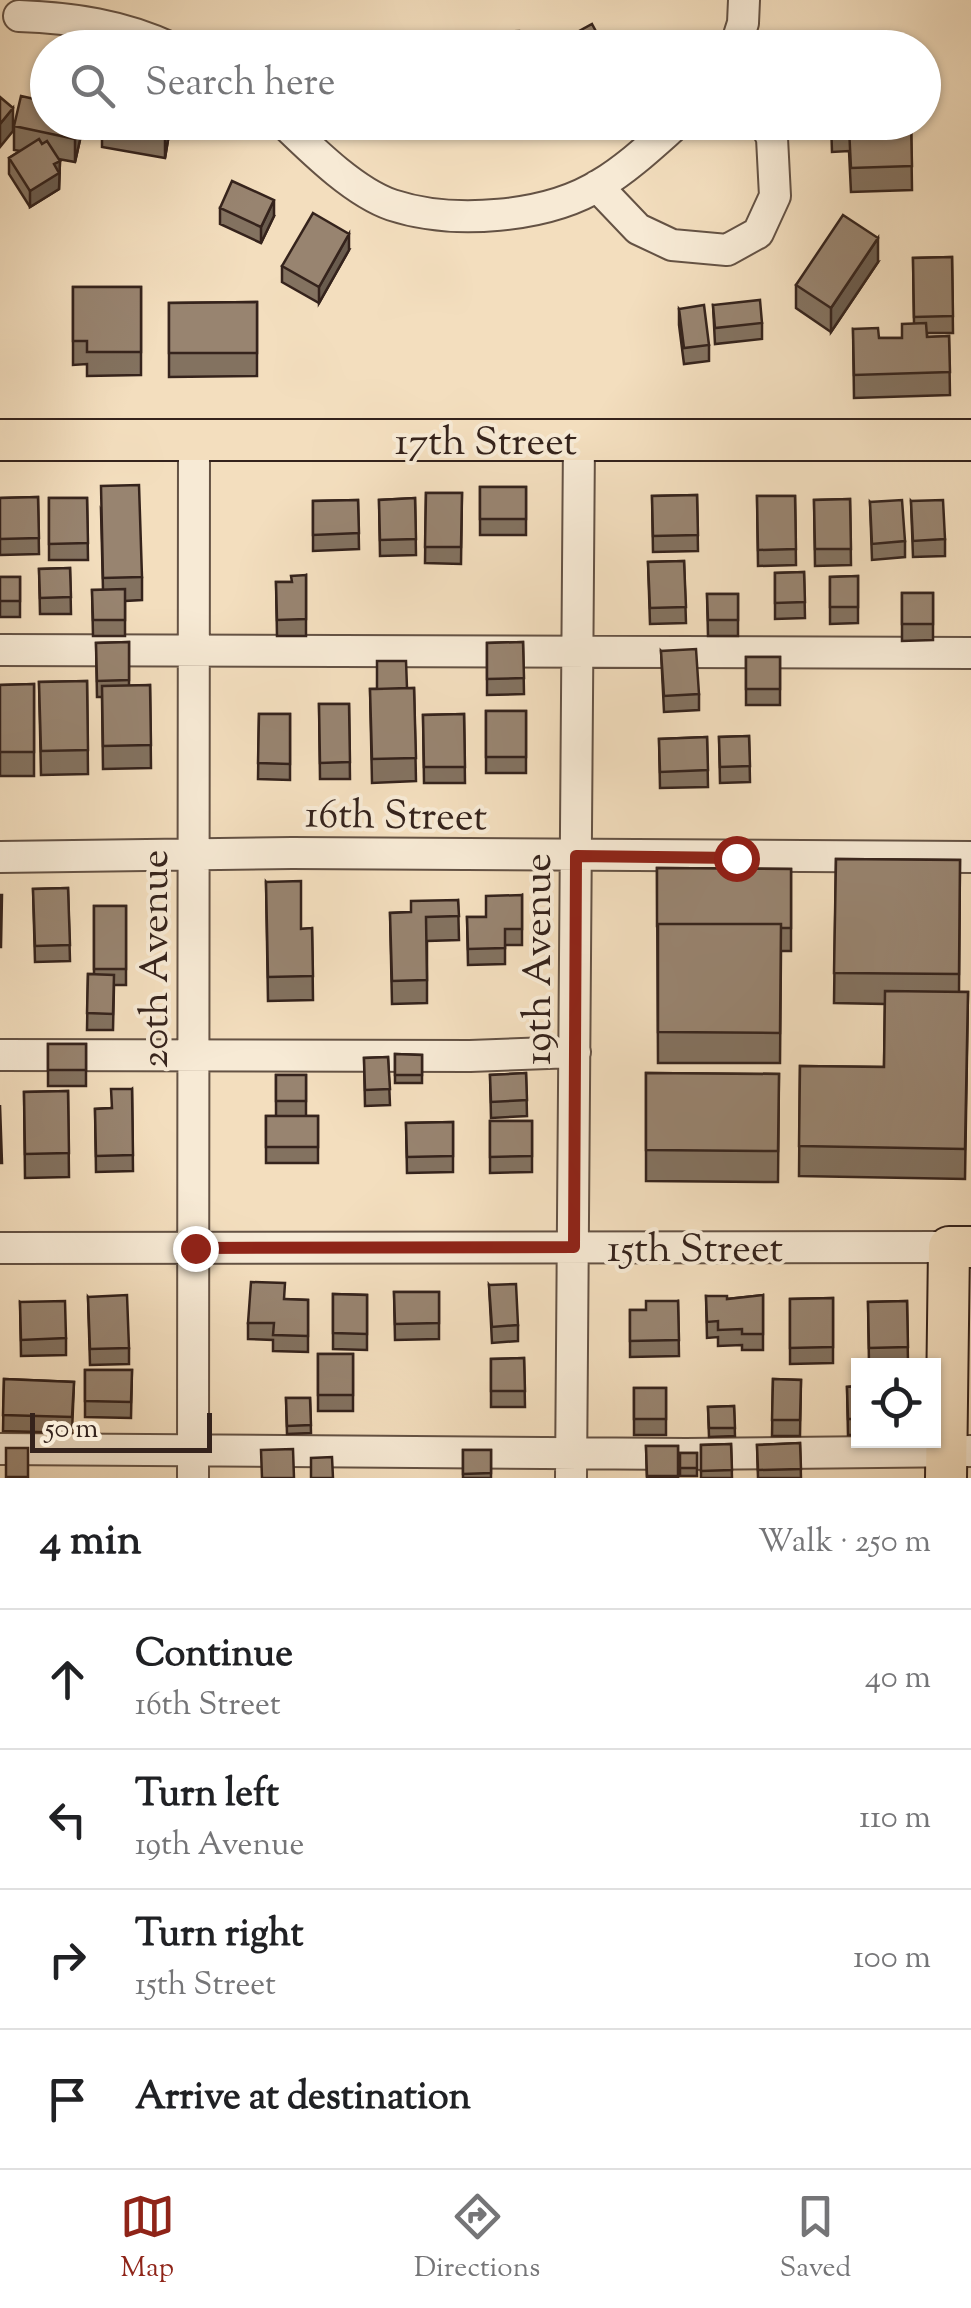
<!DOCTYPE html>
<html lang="en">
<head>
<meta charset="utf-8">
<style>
  body { margin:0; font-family:"Sorts Mill Goudy",serif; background:#f6f6f6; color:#202124 }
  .controls { position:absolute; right:30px; bottom:30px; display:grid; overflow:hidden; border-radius:0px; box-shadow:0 2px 8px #0004 }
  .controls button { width:90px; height:90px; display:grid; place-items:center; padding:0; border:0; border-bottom:2px solid #e0e0e0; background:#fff; color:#202124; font:50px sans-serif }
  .scale { position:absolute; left:30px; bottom:25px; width:182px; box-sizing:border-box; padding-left:10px; border:5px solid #35231c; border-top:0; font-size:28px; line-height:35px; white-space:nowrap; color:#35231c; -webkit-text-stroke:8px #f7ead5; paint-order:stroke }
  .stop { position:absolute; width:30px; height:30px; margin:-22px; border:8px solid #8f2418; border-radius:50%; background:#fff }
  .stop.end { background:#8f2418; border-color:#fff; box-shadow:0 2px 10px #0008 }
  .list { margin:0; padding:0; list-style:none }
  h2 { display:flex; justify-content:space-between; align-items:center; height:130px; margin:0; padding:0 40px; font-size:42px }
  h2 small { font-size:32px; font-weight:400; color:#757577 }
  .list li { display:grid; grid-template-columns:65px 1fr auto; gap:30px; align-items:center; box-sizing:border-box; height:140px; padding:0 40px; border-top:2px solid #e0e0e0 }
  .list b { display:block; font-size:38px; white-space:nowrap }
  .list p { margin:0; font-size:32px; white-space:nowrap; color:#757577 }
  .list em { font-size:32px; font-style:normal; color:#757577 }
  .icon { flex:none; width:55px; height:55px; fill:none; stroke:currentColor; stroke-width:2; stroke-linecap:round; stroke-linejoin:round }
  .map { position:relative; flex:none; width:971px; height:1478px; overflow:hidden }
  .search { position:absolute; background:#fff; box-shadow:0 2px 8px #0004; left:30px; right:30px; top:30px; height:110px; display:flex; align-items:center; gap:25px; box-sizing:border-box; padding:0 35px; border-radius:55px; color:#757577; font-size:38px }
  .sheet { height:690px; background:#fff }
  nav { display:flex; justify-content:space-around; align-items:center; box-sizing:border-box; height:140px; border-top:2px solid #e0e0e0; background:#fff; font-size:28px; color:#757577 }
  nav a { display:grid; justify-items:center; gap:5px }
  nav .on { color:#8f2418 }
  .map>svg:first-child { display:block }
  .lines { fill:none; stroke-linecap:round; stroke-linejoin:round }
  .minor-casing { stroke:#645244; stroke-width:34 }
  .major-casing { stroke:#35231c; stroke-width:44 }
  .minor { stroke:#f7ead5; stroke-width:30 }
  .major { stroke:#f3debe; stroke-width:40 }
  .wall { fill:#837260; stroke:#35231c; stroke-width:2.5 }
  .shaded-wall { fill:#6a5c4e; stroke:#35231c; stroke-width:2.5 }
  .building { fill:#988470; stroke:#35231c; stroke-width:2.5 }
  .route { stroke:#8f2418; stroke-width:12 }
  .labels { text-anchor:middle; stroke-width:8; stroke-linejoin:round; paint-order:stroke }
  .street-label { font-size:40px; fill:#35231c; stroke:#f7ead5 }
</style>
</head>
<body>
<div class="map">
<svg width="971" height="1478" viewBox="0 0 971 1478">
  <rect width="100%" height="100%" fill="#f3debe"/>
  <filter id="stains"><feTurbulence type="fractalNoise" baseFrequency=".002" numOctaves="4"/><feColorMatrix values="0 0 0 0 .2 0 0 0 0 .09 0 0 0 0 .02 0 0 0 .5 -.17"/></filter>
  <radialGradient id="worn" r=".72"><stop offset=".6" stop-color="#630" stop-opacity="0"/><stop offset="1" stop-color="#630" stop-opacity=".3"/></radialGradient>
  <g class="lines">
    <defs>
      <path id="minor" d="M 19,16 C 73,18 122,25 171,48
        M 735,48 L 743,23 L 744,0
        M 283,122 C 312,150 354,192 392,205 C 453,225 547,218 601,184 C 629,167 653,144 678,122
        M 597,186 L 638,229 L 672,245 L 727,250 L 758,233 L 775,196 L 772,138 L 764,122
        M 0,650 L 971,653
        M 0,857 L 292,853 L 971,857
        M 0,1055 L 470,1056 L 575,1052
        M 0,1248 L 949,1247
        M 0,1449 L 686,1454 L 971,1451
        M 193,1478 L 194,440
        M 571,1478 L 579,440"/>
      <path id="major" d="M 0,440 L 971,440
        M 946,1478 L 949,1247 L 971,1247"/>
    </defs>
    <use href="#minor" class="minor-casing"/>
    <use href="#major" class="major-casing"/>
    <use href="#minor" class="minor"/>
    <use href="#major" class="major"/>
  </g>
  <path class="wall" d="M 48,122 L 84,122 L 75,162 L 58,159 L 60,161 L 59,189 L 30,207 L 9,174 L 9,158 L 20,151 L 14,150 L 14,126 Z
    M 102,122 L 171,122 L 165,158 L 102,147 Z
    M 831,122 L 911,122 L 912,190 L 851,192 L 849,151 L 832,152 Z
    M 220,208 L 274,216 L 261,243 L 220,224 Z
    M 349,250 L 319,303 L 282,282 L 282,266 Z
    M 952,257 L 953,333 L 927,333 L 927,337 L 949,336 L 950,395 L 854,398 L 853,329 L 879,338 L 902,338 L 914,323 L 913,258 Z
    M 878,262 L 831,332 L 796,308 L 796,285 Z
    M 73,287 L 141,287 L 141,375 L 87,376 L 87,364 L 73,365 Z
    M 257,302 L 257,376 L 169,377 L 169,303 Z
    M 713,305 L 762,323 L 762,339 L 715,344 Z
    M 679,309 L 709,345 L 709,361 L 684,364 L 679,325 Z
    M 480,487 L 526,487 L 526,535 L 480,535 Z
    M 426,493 L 462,493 L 461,564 L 425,563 Z
    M 697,495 L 698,551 L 653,552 L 652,496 Z
    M 757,496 L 795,496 L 796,565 L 758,566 Z
    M 38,497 L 39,554 L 0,555 L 0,498 Z
    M 49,498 L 87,498 L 88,560 L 49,560 Z
    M 415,498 L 416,555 L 380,556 L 379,500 Z
    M 850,499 L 851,565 L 815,566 L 814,500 Z
    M 358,500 L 359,549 L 313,551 L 313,501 Z
    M 911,501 L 945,539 L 945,556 L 913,557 Z
    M 870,502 L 905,541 L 905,557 L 872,560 Z
    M 101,510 L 142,577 L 142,600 L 125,601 L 125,636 L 93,636 L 92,590 L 103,590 Z
    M 684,561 L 686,623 L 650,624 L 648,562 Z
    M 70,568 L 71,614 L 40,614 L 39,569 Z
    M 804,572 L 805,618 L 775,619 L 775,573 Z
    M 306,575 L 306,636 L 277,636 L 276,582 L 292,582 Z
    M 858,576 L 858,623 L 830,624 L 830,577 Z
    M 0,577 L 20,577 L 20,617 L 0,617 Z
    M 902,593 L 933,593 L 933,640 L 902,641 Z
    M 707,594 L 738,594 L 738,636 L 708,636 Z
    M 129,642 L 129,686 L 150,685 L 151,768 L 103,769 L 102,697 L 97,697 L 96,643 Z
    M 523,642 L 524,694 L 487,695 L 487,643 Z
    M 661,651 L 699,694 L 699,710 L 664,712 Z
    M 746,657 L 780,657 L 780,705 L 746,705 Z
    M 87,681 L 88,774 L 41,775 L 39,682 Z
    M 34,684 L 34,776 L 0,776 L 0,685 Z
    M 414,688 L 416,781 L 372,783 L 370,689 Z
    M 319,704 L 349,704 L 350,779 L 320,779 Z
    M 486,711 L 526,711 L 526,773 L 486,773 Z
    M 259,714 L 290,714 L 290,780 L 258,779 Z
    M 464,714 L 465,783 L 424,783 L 423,715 Z
    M 749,736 L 750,782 L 720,783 L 719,737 Z
    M 707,737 L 708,787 L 660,788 L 659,739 Z
    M 836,859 L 960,860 L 959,992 L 968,992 L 965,1179 L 799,1176 L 800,1066 L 884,1067 L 885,1004 L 834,1003 Z
    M 657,868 L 791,869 L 791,951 L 781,951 L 780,1063 L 658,1063 Z
    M 266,882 L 301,929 L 312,928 L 313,1000 L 268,1001 Z
    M 68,888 L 70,961 L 35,962 L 33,889 Z
    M 522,895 L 522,945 L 505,945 L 505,964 L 468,965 L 467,917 L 486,917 Z
    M 458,900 L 459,940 L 427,941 L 427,1003 L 392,1004 L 390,913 L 411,912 Z
    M 94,906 L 126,906 L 126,985 L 114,985 L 113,1030 L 87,1030 L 88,974 L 94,974 Z
    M 48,1044 L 86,1044 L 86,1086 L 48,1086 Z
    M 395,1054 L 422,1055 L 422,1083 L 395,1083 Z
    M 388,1057 L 390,1105 L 365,1106 L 364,1058 Z
    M 526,1073 L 527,1116 L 491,1118 L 490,1075 Z
    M 646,1073 L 779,1074 L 778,1182 L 646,1181 Z
    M 276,1075 L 306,1075 L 306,1116 L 318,1116 L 318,1163 L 266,1163 L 266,1116 L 276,1116 Z
    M 132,1089 L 133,1171 L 96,1172 L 95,1109 L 111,1108 Z
    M 68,1091 L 69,1177 L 25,1178 L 24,1092 Z
    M 490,1121 L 532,1121 L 532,1172 L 490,1173 Z
    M 453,1122 L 453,1172 L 407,1173 L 406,1123 Z
    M 489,1285 L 518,1325 L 518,1341 L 492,1343 Z
    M 394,1292 L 439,1292 L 439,1339 L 395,1340 Z
    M 333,1294 L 367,1295 L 367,1350 L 333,1349 Z
    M 763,1295 L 763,1350 L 742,1350 L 742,1345 L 718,1346 L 718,1337 L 707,1338 L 706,1296 L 727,1299 Z
    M 88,1297 L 129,1348 L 129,1364 L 90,1365 Z
    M 833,1298 L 833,1363 L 790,1364 L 790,1299 Z
    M 285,1299 L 308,1300 L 308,1352 L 273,1351 L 273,1340 L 248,1339 L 248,1323 Z
    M 678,1301 L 679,1356 L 630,1357 L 630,1310 L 646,1310 Z
    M 907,1301 L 908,1363 L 869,1364 L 868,1302 Z
    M 20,1302 L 66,1338 L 66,1355 L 21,1356 Z
    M 318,1354 L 353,1354 L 353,1411 L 318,1411 Z
    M 524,1358 L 525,1407 L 491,1407 L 491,1359 Z
    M 85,1370 L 132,1370 L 131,1418 L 85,1417 Z
    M 4,1379 L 74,1382 L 72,1433 L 3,1431 Z
    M 773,1379 L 801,1380 L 800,1436 L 772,1436 Z
    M 858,1386 L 858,1435 L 848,1435 L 847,1387 Z
    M 634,1388 L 666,1388 L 666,1435 L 634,1435 Z
    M 286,1398 L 310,1398 L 311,1433 L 287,1434 Z
    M 734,1406 L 735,1436 L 709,1437 L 708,1407 Z
    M 800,1443 L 801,1478 L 758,1478 L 757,1445 Z
    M 731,1444 L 732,1478 L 701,1478 L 701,1445 Z
    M 646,1446 L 678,1446 L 678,1478 L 647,1478 Z
    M 463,1450 L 491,1450 L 491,1478 L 463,1478 Z
    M 680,1453 L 697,1453 L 697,1476 L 680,1476 Z"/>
  <path class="shaded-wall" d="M 13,108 L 13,131 L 0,147 L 0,124 Z
    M 79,122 L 84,122 L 75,162 L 75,139 Z
    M 167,122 L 171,122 L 165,158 L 165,134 Z
    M 60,161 L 59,189 L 30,207 L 30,191 L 54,164 Z
    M 274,200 L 274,216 L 261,243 L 261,227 Z
    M 349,234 L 349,250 L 319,303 L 319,287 Z
    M 878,238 L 878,262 L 831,332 L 831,308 Z"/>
  <path class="building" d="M 592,24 L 605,48 L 548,48 Z
    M 519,31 L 520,48 L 481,48 L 480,33 Z
    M 21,96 L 48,102 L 48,122 L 79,122 L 75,139 L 14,126 Z
    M 0,97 L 13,108 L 0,124 Z
    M 102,122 L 167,122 L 165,134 L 102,124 Z
    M 832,122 L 911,122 L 912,166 L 851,168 L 849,128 L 832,128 Z
    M 39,139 L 42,144 L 47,141 L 60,161 L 54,164 L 59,173 L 30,191 L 9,158 Z
    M 232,181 L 274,200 L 261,227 L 220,208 Z
    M 313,213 L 349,234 L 319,287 L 282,266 Z
    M 843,215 L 878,238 L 831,308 L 796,285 Z
    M 952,257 L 953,316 L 914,317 L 913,258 Z
    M 73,287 L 141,287 L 141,352 L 87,352 L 87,341 L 73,341 Z
    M 760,300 L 762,323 L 715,328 L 713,305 Z
    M 257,302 L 257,353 L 169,353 L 169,303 Z
    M 704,305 L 709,345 L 684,348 L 679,309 Z
    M 926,323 L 927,337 L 949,336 L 950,372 L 854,375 L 853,329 L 878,328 L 879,338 L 902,338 L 902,324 Z
    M 139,485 L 142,577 L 103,578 L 101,486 Z
    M 480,487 L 526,487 L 526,519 L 480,519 Z
    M 426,493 L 462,493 L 461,547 L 425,547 Z
    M 697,495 L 698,535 L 653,536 L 652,496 Z
    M 757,496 L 795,496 L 796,549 L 758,550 Z
    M 38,497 L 39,538 L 0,539 L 0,498 Z
    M 49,498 L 87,498 L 88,543 L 49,544 Z
    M 415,498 L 416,539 L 380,540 L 379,500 Z
    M 850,499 L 851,549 L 815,549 L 814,500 Z
    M 358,500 L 359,533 L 313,535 L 313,501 Z
    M 902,500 L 905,541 L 872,544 L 870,502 Z
    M 943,500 L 945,539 L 913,541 L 911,501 Z
    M 684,561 L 686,607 L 650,608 L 648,562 Z
    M 70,568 L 71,597 L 40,598 L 39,569 Z
    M 804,572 L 805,602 L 775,603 L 775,573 Z
    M 306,575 L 306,619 L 277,620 L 276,582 L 292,582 L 291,576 Z
    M 858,576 L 858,607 L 830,607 L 830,577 Z
    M 0,577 L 20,577 L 20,601 L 0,601 Z
    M 125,589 L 125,620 L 93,620 L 92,590 Z
    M 902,593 L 933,593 L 933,624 L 902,624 Z
    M 707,594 L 738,594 L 738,620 L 708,620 Z
    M 129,642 L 129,680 L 97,681 L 96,643 Z
    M 523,642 L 524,678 L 487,679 L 487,643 Z
    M 696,649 L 699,694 L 664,696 L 661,651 Z
    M 746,657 L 780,657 L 780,689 L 746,689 Z
    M 377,661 L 406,661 L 407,688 L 377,689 Z
    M 87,681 L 88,750 L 41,751 L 39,682 Z
    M 34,684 L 34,752 L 0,752 L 0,685 Z
    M 150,685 L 151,745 L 103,746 L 102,686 Z
    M 414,688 L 416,758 L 372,759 L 370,689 Z
    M 319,704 L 349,704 L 350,762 L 320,763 Z
    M 486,711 L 526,711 L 526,757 L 486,757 Z
    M 259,714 L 290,714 L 290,764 L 258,763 Z
    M 464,714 L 465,767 L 424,767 L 423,715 Z
    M 749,736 L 750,766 L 720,767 L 719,737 Z
    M 707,737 L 708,770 L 660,772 L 659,739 Z
    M 836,859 L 960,860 L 959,974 L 834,973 Z
    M 657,868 L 791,869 L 791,928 L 781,928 L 781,924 L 658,924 L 658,926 L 657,926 Z
    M 301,881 L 301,929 L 312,928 L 313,976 L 268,977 L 266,882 Z
    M 68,888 L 70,945 L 35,946 L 33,889 Z
    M 0,895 L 2,895 L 1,947 L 0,947 Z
    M 522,895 L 522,929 L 505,929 L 505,948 L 468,949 L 467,917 L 486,917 L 486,896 Z
    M 458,900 L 459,916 L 426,917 L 427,980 L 392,981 L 390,913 L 411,912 L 411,901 Z
    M 94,906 L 126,906 L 126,969 L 94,969 Z
    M 658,924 L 781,924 L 780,1033 L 658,1032 Z
    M 88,974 L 114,975 L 113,1014 L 87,1013 Z
    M 885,991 L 968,992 L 965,1149 L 799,1146 L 800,1066 L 884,1067 Z
    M 48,1044 L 86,1044 L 86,1070 L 48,1070 Z
    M 395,1054 L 422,1055 L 422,1075 L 395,1075 Z
    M 388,1057 L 390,1089 L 365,1090 L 364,1058 Z
    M 526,1073 L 527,1100 L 491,1102 L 490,1075 Z
    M 646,1073 L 779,1074 L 778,1151 L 646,1150 Z
    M 276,1075 L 306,1075 L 306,1101 L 276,1101 Z
    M 111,1089 L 132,1089 L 133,1155 L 96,1156 L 95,1109 L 112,1108 Z
    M 68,1091 L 69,1153 L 25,1154 L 24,1092 Z
    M 0,1105 L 2,1163 L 0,1163 Z
    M 266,1116 L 318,1116 L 318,1147 L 266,1147 Z
    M 490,1121 L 532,1121 L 532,1156 L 490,1157 Z
    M 453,1122 L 453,1156 L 407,1157 L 406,1123 Z
    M 251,1282 L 285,1283 L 284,1299 L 308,1300 L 308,1336 L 273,1335 L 274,1323 L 248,1323 Z
    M 516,1284 L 518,1325 L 492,1327 L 489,1285 Z
    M 394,1292 L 439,1292 L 439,1323 L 395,1324 Z
    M 333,1294 L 367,1295 L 367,1334 L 333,1333 Z
    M 127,1295 L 129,1348 L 90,1349 L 88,1297 Z
    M 763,1295 L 763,1334 L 742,1334 L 742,1329 L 718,1330 L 718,1321 L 707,1322 L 706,1296 L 727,1296 L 727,1299 Z
    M 833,1298 L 833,1347 L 790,1348 L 790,1299 Z
    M 65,1301 L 66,1338 L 21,1340 L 20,1302 Z
    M 646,1301 L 678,1301 L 679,1340 L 630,1341 L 630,1310 L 646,1310 Z
    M 907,1301 L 908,1347 L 869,1348 L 868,1302 Z
    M 318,1354 L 353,1354 L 353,1395 L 318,1395 Z
    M 524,1358 L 525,1391 L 491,1391 L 491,1359 Z
    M 85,1370 L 132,1370 L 131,1402 L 85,1401 Z
    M 4,1379 L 74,1382 L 72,1417 L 3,1415 Z
    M 773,1379 L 801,1380 L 800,1420 L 772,1420 Z
    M 858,1386 L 858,1419 L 848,1419 L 847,1387 Z
    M 634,1388 L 666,1388 L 666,1419 L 634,1419 Z
    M 286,1398 L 310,1398 L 311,1425 L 287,1426 Z
    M 734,1406 L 735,1428 L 709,1428 L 708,1407 Z
    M 800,1443 L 801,1469 L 758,1470 L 757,1445 Z
    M 731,1444 L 732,1470 L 701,1471 L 701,1445 Z
    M 646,1446 L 678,1446 L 678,1476 L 647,1476 Z
    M 6,1448 L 28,1448 L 28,1477 L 6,1477 Z
    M 293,1449 L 294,1478 L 262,1478 L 261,1450 Z
    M 463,1450 L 491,1450 L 491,1473 L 463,1474 Z
    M 680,1453 L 697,1453 L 697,1468 L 680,1468 Z
    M 332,1457 L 333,1478 L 311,1478 L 311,1458 Z"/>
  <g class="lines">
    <path class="route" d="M 195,1248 L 574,1247 L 576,856 L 736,858"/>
  </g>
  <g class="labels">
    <g class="street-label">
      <text x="486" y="454">17th Street</text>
      <text transform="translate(396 814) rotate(1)" y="14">16th Street</text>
      <text transform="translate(153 959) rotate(-90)" y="14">20th Avenue</text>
      <text transform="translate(536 959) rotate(-90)" y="14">19th Avenue</text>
      <text x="695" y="1261">15th Street</text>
    </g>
  </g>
  <rect width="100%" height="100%" filter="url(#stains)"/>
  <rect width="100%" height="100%" fill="url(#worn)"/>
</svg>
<div class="controls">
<button><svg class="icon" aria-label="locate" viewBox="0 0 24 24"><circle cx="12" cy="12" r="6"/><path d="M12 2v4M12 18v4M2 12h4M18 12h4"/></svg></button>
</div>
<div class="scale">50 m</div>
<div class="stop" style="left:736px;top:858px"></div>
<div class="stop end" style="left:195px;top:1248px"></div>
<div class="search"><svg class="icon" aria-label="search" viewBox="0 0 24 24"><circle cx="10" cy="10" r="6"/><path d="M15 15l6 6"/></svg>Search here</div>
</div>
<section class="sheet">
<h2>4 min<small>Walk · 250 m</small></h2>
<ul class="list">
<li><svg class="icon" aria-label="ahead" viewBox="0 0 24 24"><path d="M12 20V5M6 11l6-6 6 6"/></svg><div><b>Continue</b><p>16th Street</p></div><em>40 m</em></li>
<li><svg class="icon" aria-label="left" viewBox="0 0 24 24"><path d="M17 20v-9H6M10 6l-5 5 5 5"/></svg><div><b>Turn left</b><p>19th Avenue</p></div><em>110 m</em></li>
<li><svg class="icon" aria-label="right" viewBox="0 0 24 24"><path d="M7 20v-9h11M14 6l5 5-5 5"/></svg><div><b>Turn right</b><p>15th Street</p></div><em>100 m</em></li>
<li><svg class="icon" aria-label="arrive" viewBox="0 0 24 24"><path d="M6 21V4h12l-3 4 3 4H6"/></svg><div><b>Arrive at destination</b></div></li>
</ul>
</section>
<nav>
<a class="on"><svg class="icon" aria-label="map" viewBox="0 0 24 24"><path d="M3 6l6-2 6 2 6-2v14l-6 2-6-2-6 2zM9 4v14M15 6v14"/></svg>Map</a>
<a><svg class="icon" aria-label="directions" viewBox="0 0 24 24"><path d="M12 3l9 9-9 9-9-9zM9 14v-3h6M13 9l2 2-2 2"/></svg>Directions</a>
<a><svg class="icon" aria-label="saved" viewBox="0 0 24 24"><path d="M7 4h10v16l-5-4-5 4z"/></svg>Saved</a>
</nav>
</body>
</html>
